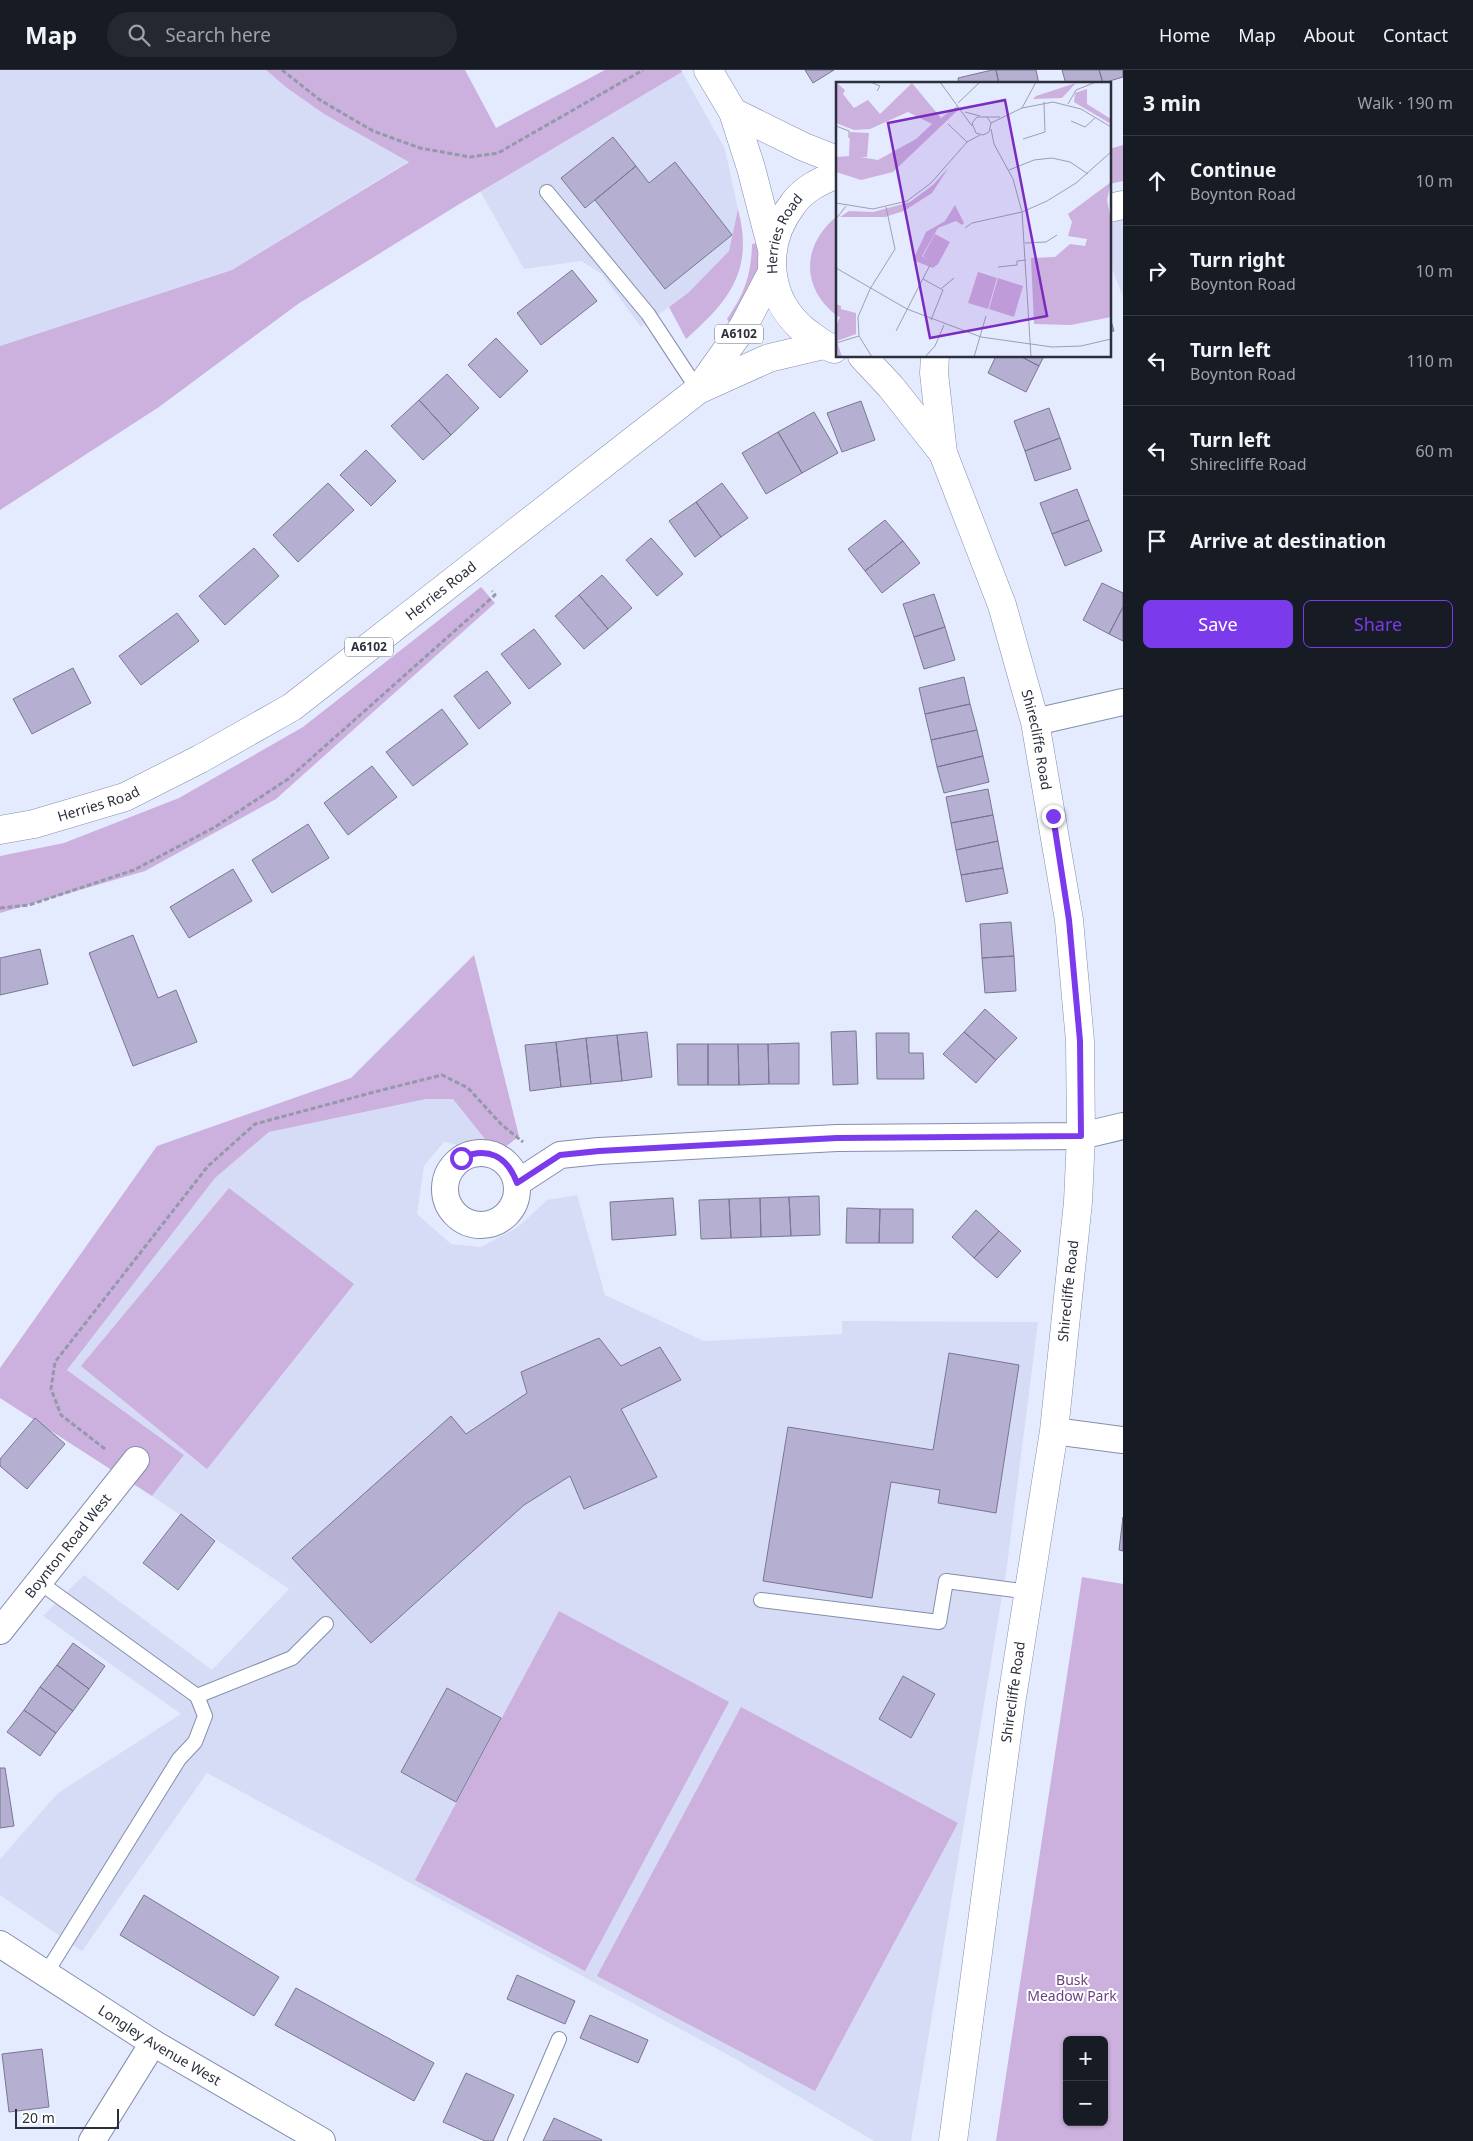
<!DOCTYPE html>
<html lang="en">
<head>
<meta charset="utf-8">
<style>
  body { margin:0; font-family:"Noto Sans",sans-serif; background:#242831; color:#f1f3f6 }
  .controls { position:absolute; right:15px; bottom:15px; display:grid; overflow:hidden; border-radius:8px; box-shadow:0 1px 4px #0004 }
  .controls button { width:45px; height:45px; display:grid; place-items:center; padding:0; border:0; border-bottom:1px solid #363941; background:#171b24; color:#f1f3f6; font:25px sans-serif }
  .scale { position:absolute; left:15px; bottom:12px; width:104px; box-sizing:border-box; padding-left:5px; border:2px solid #2b2f3b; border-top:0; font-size:14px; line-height:18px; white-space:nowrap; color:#2b2f3b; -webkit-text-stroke:4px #fff; paint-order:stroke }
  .stop { position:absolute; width:15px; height:15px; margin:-11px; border:4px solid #7c3aed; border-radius:50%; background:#fff }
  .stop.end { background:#7c3aed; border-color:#fff; box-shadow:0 1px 5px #0008 }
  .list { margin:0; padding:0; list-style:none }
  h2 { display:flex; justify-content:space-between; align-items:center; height:65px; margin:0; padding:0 20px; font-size:21px }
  h2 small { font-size:16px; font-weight:400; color:#9ea1a6 }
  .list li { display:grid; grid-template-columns:32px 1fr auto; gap:15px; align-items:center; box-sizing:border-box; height:90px; padding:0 20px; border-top:1px solid #363941 }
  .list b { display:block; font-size:19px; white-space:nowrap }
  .list p { margin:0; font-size:16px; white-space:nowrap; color:#9ea1a6 }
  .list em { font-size:16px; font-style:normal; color:#9ea1a6 }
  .actions { display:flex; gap:10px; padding:15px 20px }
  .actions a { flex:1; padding:11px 0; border:1px solid #7c3aed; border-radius:8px; text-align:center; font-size:18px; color:#7c3aed }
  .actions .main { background:#7c3aed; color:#fff }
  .icon { flex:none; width:28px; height:28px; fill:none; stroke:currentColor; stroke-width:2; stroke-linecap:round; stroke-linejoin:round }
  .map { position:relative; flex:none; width:1123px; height:2071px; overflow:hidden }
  header { display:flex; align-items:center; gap:30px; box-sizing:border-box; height:70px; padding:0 25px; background:#171b24; border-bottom:1px solid #363941 }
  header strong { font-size:24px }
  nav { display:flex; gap:28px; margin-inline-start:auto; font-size:18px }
  .search { width:350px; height:45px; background:#242831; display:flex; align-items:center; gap:12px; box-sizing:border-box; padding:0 18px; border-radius:28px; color:#9ea1a6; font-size:19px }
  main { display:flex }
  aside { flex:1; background:#171b24 }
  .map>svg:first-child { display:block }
  .built { fill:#d6dcf5 }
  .green { fill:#ccb0de; fill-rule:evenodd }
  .building { fill:#b5b0d1; stroke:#797593 }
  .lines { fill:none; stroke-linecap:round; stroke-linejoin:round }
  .service-casing { stroke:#848eac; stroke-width:16 }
  .minor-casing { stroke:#848eac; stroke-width:28 }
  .tertiary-casing { stroke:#848eac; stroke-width:29 }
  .primary-casing { stroke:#848eac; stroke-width:29 }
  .path { stroke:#9499aa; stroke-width:3; stroke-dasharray:5 2.5; stroke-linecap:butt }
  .service { stroke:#fff; stroke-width:14 }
  .minor { stroke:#fff; stroke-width:26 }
  .tertiary { stroke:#fff; stroke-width:28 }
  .primary { stroke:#fff; stroke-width:28 }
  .route { stroke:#7c3aed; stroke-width:6 }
  .labels { text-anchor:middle; stroke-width:4; stroke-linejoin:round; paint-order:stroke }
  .shield { fill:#fff; stroke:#6b6d76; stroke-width:1 }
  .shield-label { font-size:12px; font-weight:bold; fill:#2b2f3b }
  .street-label { font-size:14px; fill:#2b2f3b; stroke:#fff }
  .park-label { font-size:14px; fill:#68437f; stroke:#fff }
  .inset-road { fill:none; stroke:#9ba0b1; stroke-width:1 }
  .view { fill:#7b2cbf; fill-opacity:0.15; stroke:#7b2cbf; stroke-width:2.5 }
  .inset-edge { fill:none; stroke:#2b2f3b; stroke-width:2.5 }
</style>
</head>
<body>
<header>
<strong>Map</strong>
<div class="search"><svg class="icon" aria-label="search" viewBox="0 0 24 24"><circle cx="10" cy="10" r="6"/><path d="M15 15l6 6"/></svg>Search here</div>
<nav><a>Home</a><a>Map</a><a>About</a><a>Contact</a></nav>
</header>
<main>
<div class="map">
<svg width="1123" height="2071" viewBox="0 0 1123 2071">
  <rect width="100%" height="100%" fill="#e5ebff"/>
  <path class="built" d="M 0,0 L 266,0 L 287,18 L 324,44 L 409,91 L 232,200 L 0,276 Z
    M 682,2 L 725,79 L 738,139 L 729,181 L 688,223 L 641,257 L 602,204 L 581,191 L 524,199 L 480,121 Z
    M 1123,135 L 1123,226 L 1109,192 L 1109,138 Z
    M 426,1029 L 453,1029 L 497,1084 L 444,1072 L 424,1096 L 417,1144 L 451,1174 L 481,1177 L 518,1157 L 547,1130 L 577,1125 L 605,1225 L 704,1271 L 842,1264 L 842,1251 L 1038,1252 L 1007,1496 L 911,2071 L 874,2071 L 732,1987 L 207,1703 L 82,1881 L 0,1825 L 0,1789 L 58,1723 L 181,1644 L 43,1546 L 84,1505 L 212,1600 L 289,1519 L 152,1426 L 184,1385 L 67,1300 L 215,1108 L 269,1062 Z"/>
  <path class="green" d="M 266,0 L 465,0 L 496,58 L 605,0 L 681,0 L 682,2 L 461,133 L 298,234 L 159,337 L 0,440 L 0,276 L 232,200 L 409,92 L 324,44 L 287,18 Z
    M 1123,75 L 1123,111 L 1109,114 L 1109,79 Z
    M 738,139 C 754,200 730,230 686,269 L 669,237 L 688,223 L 729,181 Z
    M 837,146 L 837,246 C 800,217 802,175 837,146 Z
    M 761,172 L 758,206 L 731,255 L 727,249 C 745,223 751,205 752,174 Z
    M 481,517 L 495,533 L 276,729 L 145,801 L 0,843 L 0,786 L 64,773 L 179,728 L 303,657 Z
    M 474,885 L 519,1066 L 497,1084 L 453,1029 L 426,1029 L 269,1062 L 215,1108 L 67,1300 L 184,1385 L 152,1426 L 0,1328 L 0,1298 L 157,1076 L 351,1008 Z
    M 229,1118 L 354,1214 L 207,1399 L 81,1296 Z
    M 1082,1507 L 1123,1514 L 1123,2071 L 996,2071 ZM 1067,1970 L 1104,1970 L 1104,2052 L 1067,2052 Z
    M 559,1541 L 729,1632 L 585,1901 L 415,1810 Z
    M 741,1637 L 958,1753 L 815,2021 L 597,1906 Z"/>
  <path class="building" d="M 805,0 L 834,0 L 813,13 Z
    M 992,0 L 996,0 L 999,14 L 959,14 L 958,8 Z
    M 996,0 L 1036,0 L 1039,14 L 999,14 Z
    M 1062,0 L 1099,0 L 1103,13 L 1066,14 Z
    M 1099,0 L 1123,0 L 1123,7 L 1103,13 Z
    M 613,67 L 636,96 L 585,138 L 561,108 Z
    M 675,92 L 732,165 L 665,219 L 595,130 L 636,96 L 649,113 Z
    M 572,200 L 597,231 L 541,275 L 517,243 Z
    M 1109,244 L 1114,261 L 1109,262 Z
    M 496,268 L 528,301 L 500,328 L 468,295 Z
    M 996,286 L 1020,286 L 1039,296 L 1026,322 L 988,303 Z
    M 1020,286 L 1044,286 L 1039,296 Z
    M 447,304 L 479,338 L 451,365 L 419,330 Z
    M 419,330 L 451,365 L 423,390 L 391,356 Z
    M 861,331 L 875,370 L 842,382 L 827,343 Z
    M 1049,338 L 1060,368 L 1025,381 L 1014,351 Z
    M 814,342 L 838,383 L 802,403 L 778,362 Z
    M 778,362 L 802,403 L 766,424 L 742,383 Z
    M 1060,368 L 1071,399 L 1035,411 L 1025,381 Z
    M 366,380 L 396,411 L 371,436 L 340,405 Z
    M 328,413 L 354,440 L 298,492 L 273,465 Z
    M 722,413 L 748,448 L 721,467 L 696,432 Z
    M 1077,419 L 1089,450 L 1052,464 L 1040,433 Z
    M 696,432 L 721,467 L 695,487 L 669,451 Z
    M 885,450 L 903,471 L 865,501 L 848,479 Z
    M 1089,450 L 1102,481 L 1065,496 L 1052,464 Z
    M 651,468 L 683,504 L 657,526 L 626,490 Z
    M 903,471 L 920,493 L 882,523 L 865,501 Z
    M 254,478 L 279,506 L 225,555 L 199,526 Z
    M 602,505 L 632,538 L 608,559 L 579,525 Z
    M 1102,513 L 1123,523 L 1123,537 L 1109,564 L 1083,550 Z
    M 934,524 L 945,557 L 914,567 L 903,534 Z
    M 579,525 L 608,559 L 584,579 L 555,546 Z
    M 1123,537 L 1123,571 L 1109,564 Z
    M 177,543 L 199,571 L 141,615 L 119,586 Z
    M 945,557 L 955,590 L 924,599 L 914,567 Z
    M 534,559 L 561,594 L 529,619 L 501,584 Z
    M 73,598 L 91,633 L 32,664 L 13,629 Z
    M 487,601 L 511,633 L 479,659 L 454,626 Z
    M 964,607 L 970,634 L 925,644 L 919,618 Z
    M 970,634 L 977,660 L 931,670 L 925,644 Z
    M 442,639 L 468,674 L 413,716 L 386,682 Z
    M 977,660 L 983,686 L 937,697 L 931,670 Z
    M 983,686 L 989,712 L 944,723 L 937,697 Z
    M 372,696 L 397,727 L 348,765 L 324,733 Z
    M 988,719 L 993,745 L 951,753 L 946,727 Z
    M 993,745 L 998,771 L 956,780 L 951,753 Z
    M 308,754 L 329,788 L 272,823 L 252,790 Z
    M 998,771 L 1003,798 L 961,805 L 956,780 Z
    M 1003,798 L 1008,823 L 966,832 L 961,805 Z
    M 233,799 L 252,831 L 189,868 L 170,837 Z
    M 1011,852 L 1014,886 L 982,888 L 980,854 Z
    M 133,865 L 158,928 L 176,920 L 197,972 L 133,996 L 89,883 Z
    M 40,879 L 48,914 L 0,925 L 0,888 Z
    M 1014,886 L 1016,921 L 985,923 L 982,888 Z
    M 985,939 L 1017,968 L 996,990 L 964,962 Z
    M 856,961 L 858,1014 L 833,1015 L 831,962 Z
    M 647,962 L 652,1007 L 622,1011 L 617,965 Z
    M 964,962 L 996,990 L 976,1013 L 943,984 Z
    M 876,963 L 909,963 L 909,983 L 923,983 L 924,1009 L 877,1009 Z
    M 617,965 L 622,1011 L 591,1014 L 586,968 Z
    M 586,968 L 591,1014 L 561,1017 L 556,972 Z
    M 556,972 L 561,1017 L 530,1021 L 525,975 Z
    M 799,973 L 799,1014 L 769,1014 L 768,974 Z
    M 677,974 L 708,974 L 708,1015 L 678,1015 Z
    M 708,974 L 738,974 L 739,1015 L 708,1015 Z
    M 738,974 L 768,974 L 769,1014 L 739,1015 Z
    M 819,1126 L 820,1165 L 791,1166 L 789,1127 Z
    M 789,1127 L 791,1166 L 761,1167 L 760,1128 Z
    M 673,1128 L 676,1165 L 612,1170 L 610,1132 Z
    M 760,1128 L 761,1167 L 731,1168 L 729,1129 Z
    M 729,1129 L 731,1168 L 701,1169 L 699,1130 Z
    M 847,1138 L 880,1139 L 879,1173 L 846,1173 Z
    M 880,1139 L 913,1139 L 913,1173 L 879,1173 Z
    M 976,1140 L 999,1161 L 974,1188 L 952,1167 Z
    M 999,1161 L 1021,1181 L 997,1208 L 974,1188 Z
    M 599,1268 L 621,1296 L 660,1277 L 681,1310 L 621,1339 L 657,1407 L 584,1439 L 570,1406 L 524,1435 L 371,1573 L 292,1488 L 451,1346 L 466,1364 L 527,1323 L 521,1302 Z
    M 949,1283 L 1019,1295 L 996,1443 L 938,1433 L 940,1420 L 891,1412 L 872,1528 L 763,1511 L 788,1357 L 933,1380 Z
    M 35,1348 L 65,1374 L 27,1419 L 0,1396 L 0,1389 Z
    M 181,1444 L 215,1471 L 178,1520 L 143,1493 Z
    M 1123,1447 L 1123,1481 L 1119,1480 Z
    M 73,1573 L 105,1596 L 89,1619 L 57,1595 Z
    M 57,1595 L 89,1619 L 73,1641 L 40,1617 Z
    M 903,1606 L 935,1624 L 911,1668 L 879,1649 Z
    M 40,1617 L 73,1641 L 56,1663 L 24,1640 Z
    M 447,1618 L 501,1648 L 456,1732 L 401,1702 Z
    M 24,1640 L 56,1663 L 40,1686 L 7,1662 Z
    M 0,1698 L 5,1698 L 14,1756 L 0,1758 Z
    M 144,1825 L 279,1907 L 254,1946 L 120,1865 Z
    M 517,1905 L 575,1931 L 565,1954 L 507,1929 Z
    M 296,1918 L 434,1993 L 414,2031 L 275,1955 Z
    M 590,1945 L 648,1970 L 638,1993 L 580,1968 Z
    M 42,1979 L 49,2037 L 9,2042 L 2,1984 Z
    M 466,2003 L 514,2025 L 493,2071 L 485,2071 L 443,2052 Z
    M 554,2048 L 602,2070 L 601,2071 L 543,2071 Z"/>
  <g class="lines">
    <defs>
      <path id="service" d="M 547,122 L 648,244 L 698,320
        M 39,1512 L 197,1626 L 205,1646 L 195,1672 L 179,1689 L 45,1905
        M 761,1530 L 939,1552 L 946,1511 L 1029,1522
        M 197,1626 L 292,1588 L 326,1554
        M 515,2071 L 559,1969"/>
      <g id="minor">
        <path d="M 1035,652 L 1123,632"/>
        <circle cx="481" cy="1119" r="36"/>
        <path d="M 517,1113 L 560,1085 L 599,1081 L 837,1068 L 1081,1066 L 1123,1056"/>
        <path d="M 1054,1361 L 1123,1370"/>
        <path id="s1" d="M 0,1561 L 136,1390"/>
        <path id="s2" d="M 0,1874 L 153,1973 L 322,2071"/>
        <path d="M 92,2071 L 153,1973"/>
      </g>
      <g id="tertiary">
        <path d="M 708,0 L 733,42 L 751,98 L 772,179"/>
        <path d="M 733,42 L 804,77 L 837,90"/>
        <path d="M 862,286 L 891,317 L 943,383"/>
        <path id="s3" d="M 935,286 L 934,303 L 943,383 L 1002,535 L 1035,652 L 1069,850 L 1080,971 L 1081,1066 L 1078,1132 L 1054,1361 L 1011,1634 L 953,2071"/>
      </g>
      <g id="primary">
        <path d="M 1109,138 L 1123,135"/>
        <path id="s4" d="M 834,279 C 822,275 815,268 805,261 C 765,228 762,174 793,134 C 803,119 821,111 837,104"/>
        <path d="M 699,319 L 743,257 L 772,202"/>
        <path id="s5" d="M 0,760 L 34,754 L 125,727 L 200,689 L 292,637 L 698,320 L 769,288 L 824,275"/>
      </g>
    </defs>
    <use href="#service" class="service-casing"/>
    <use href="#minor" class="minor-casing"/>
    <use href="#tertiary" class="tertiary-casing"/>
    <use href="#primary" class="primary-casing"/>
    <path class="path" d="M 282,0 L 320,30 L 373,61 L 420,78 L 470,87 L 498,83 L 643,0
      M 0,838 L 29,835 L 134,800 L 215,757 L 288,709 L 495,525 L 492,521
      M 105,1379 L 61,1345 L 51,1319 L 55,1292 L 208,1096 L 255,1054 L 378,1021 L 442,1005 L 468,1018 L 502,1055 L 523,1072"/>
    <use href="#service" class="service"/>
    <use href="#minor" class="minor"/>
    <use href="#tertiary" class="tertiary"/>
    <use href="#primary" class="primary"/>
  </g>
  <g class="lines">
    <path class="route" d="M 461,1088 C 488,1076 507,1086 517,1113 L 560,1085 L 599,1081 L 837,1068 L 1081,1066 L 1080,971 L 1069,850 L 1053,746"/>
  </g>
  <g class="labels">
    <g class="shield">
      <rect x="715" y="254.5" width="48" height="19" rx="4"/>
      <rect x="345" y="567.5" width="48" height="19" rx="4"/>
    </g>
    <g class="shield-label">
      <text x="739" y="268">A6102</text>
      <text x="369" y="581">A6102</text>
    </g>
    <g class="street-label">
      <text dy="5" stroke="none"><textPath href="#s4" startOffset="144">Herries Road</textPath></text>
      <text dy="5" stroke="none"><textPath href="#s5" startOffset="508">Herries Road</textPath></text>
      <text dy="5" stroke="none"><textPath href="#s3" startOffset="400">Shirecliffe Road</textPath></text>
      <text dy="5" stroke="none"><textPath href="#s5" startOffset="102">Herries Road</textPath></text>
      <text transform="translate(1068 1221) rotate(-84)" y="5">Shirecliffe Road</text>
      <text dy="5" stroke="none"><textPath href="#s1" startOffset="109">Boynton Road West</textPath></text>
      <text transform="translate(1013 1622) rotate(-82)" y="5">Shirecliffe Road</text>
      <text dy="5" stroke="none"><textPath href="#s2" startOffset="189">Longley Avenue West</textPath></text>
    </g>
    <g class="park-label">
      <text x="1072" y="1915">Busk<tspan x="1072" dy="16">Meadow Park</tspan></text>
    </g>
  </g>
  <g transform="translate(836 12)">
    <rect width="275" height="275" fill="#e5ebff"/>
    <path d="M 0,0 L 9,8 L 7,12 L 18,26 L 32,18 L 44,32 L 76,1 L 105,36 L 121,24 L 123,27 L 57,90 L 25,98 L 0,90 L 0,75 L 13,74 L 14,50 L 33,51 L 31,75 L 24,75 L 42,78 L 80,57 L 96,42 L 72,30 L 34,47 L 18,48 L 0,41 ZM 240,1 L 226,16 L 197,17 L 200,14 ZM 251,7 L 251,22 L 275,37 L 275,42 L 238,20 L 239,11 ZM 113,85 L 96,111 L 68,129 L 49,135 L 4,135 L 13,129 L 37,130 L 74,120 L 97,103 ZM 275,100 L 271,118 L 275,138 L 275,235 L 235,243 L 198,242 L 195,176 L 219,175 L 234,162 L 249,164 L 251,157 L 232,154 L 236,140 L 232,132 ZM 119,123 L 128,141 L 126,143 L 120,139 L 102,146 L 86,174 L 94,179 L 87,174 L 99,152 L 114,160 L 102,182 L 97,186 L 77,178 L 90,150 L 109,139 ZM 142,190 L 161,196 L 152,227 L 132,221 ZM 162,196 L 187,204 L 178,235 L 153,227 ZM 0,222 L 5,224 L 5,227 L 20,231 L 20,252 L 1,259 L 6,275 L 0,275 L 0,244 L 4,235 L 0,234 Z" fill="#ccb0de"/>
    <path class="inset-road" d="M 34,0 L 44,4 L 41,9M 104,0 L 136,44M 122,21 L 144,0M 232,22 L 240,8 L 260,0M 186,26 L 200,0M 129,30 L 144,34M 151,35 L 155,41 L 153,50 L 147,53 L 140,51 L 136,41 L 141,35 L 164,35M 235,39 L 249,45 L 259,36M 155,41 L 186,26 L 217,20 L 245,27 L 275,45M 112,42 L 131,60M 0,44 L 13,49 L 13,56M 155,47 L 158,62 L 177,97 L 186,130 L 195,275M 187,57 L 209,50 L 208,20M 173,88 L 198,78 L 216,76 L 234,80 L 252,92M 0,121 L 37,127 L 71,119 L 95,101 L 131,60 L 144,53M 0,137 L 10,124M 129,146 L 136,141 L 186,130 L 211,119 L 240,101 L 275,70M 189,161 L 210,160 L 221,153M 162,185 L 181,183 L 181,179 L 190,178M 0,186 L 71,227 L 145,255 L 216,265 L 245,264 L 275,257M 87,197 L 107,208 L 95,238M 106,206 L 118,196M 60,249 L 94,183M 0,261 L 23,254M 36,275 L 23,254 L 22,235 L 34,207 L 59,167 L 50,125M 89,275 L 99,264 L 108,243M 138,275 L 150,234"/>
    <path class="view" d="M 169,18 L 211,234 L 94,256 L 52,41 Z"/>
    <rect width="275" height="275" class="inset-edge"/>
  </g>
</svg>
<div class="controls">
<button>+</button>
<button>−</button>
</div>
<div class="scale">20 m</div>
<div class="stop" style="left:461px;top:1088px"></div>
<div class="stop end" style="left:1053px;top:746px"></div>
</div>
<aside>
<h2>3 min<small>Walk · 190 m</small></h2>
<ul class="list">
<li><svg class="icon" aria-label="ahead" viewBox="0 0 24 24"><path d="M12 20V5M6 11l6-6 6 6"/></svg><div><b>Continue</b><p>Boynton Road</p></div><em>10 m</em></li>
<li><svg class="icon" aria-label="right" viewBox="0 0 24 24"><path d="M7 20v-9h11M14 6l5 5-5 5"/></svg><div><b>Turn right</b><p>Boynton Road</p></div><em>10 m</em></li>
<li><svg class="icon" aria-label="left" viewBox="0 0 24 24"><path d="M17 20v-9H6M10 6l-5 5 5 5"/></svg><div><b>Turn left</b><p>Boynton Road</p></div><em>110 m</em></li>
<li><svg class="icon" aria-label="left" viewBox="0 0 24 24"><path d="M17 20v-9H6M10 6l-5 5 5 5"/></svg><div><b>Turn left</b><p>Shirecliffe Road</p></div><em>60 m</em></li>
<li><svg class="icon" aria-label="arrive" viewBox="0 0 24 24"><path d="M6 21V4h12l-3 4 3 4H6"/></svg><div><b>Arrive at destination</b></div></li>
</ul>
<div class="actions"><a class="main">Save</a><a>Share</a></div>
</aside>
</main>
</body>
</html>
